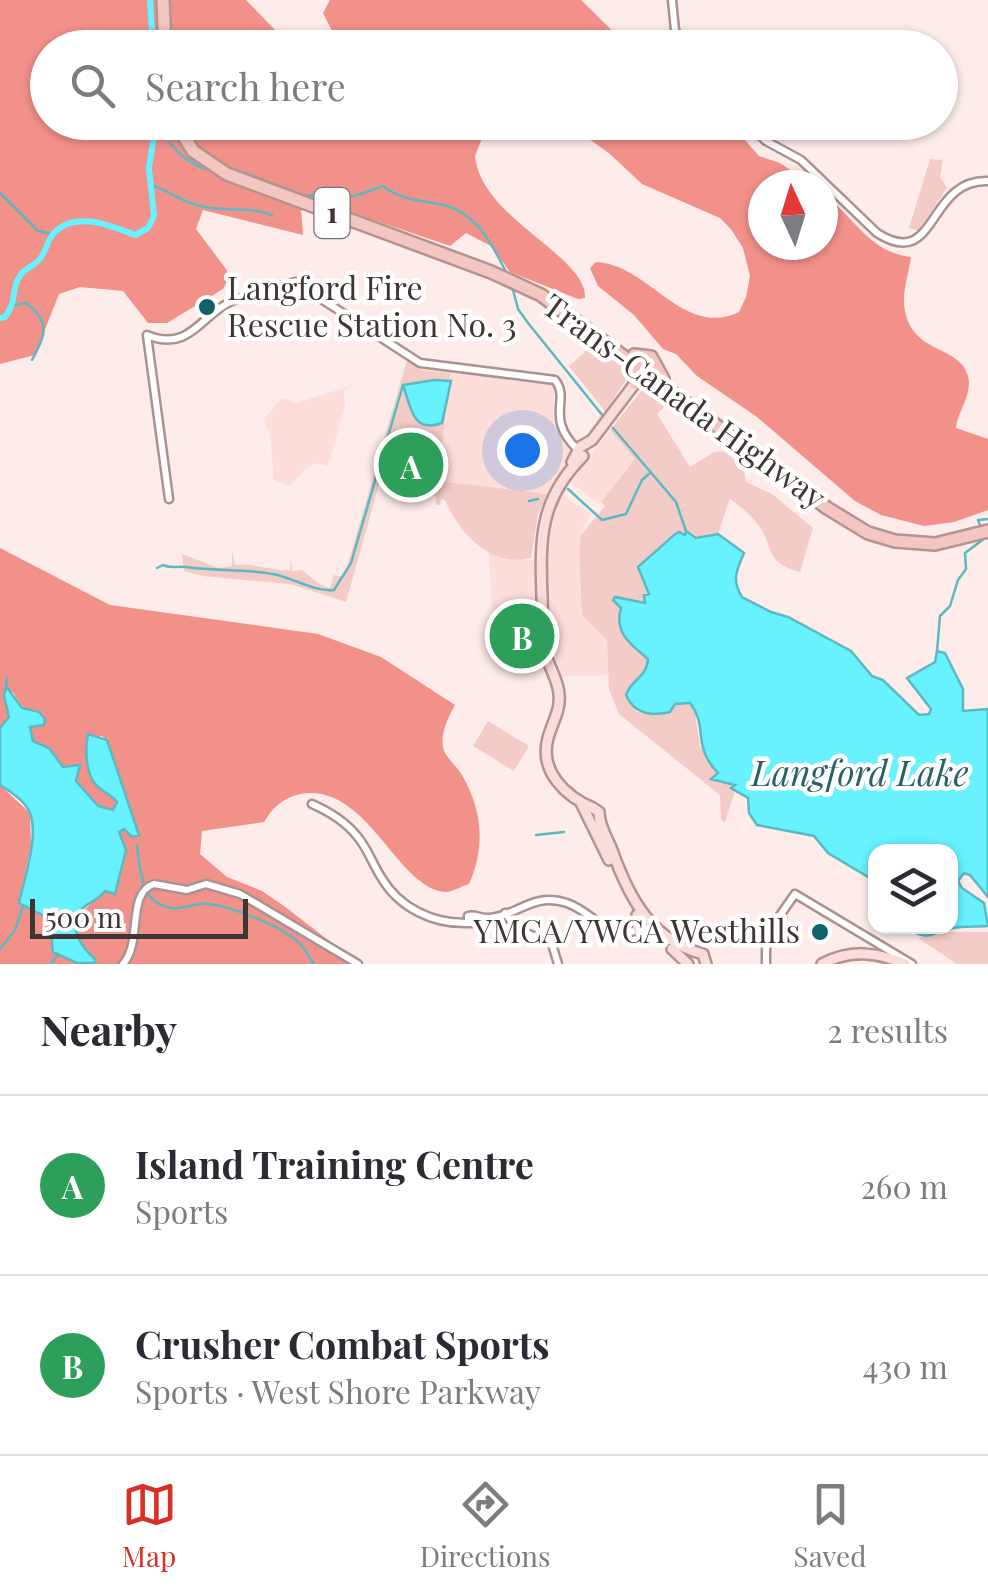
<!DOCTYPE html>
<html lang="en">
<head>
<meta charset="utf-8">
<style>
  body { margin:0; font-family:"Playfair Display",serif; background:#f2f2f3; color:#2b2b33 }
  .controls { position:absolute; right:30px; bottom:30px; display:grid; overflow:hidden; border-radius:20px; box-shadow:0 2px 8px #0004 }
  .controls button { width:90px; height:90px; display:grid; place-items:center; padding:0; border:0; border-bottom:2px solid #e1e1e2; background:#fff; color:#2b2b33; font:50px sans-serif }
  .compass { position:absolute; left:748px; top:170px; width:90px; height:90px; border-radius:50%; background:#fff; box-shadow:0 2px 8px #0004; rotate:356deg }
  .scale { position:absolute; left:30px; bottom:25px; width:218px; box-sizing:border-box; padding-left:10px; border:5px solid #3e3534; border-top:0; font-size:28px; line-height:35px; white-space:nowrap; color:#3e3534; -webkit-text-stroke:8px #fefefe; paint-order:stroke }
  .you { position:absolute; left:522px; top:450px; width:35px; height:35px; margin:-25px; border:8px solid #fff; border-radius:50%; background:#1a73e8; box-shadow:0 0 0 15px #1a73e833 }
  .badge { display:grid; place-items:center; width:65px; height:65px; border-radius:50%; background:#d93025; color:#fff; font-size:32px; font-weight:700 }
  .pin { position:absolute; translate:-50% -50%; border:5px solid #fff; box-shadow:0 2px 10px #0006 }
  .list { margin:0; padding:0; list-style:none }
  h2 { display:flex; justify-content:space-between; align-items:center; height:130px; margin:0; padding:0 40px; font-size:42px }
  h2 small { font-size:32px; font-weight:400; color:#7c7c81 }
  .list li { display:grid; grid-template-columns:65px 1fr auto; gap:30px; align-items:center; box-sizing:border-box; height:180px; padding:0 40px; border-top:2px solid #e1e1e2 }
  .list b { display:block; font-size:38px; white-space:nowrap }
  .list p { margin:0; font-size:32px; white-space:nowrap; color:#7c7c81 }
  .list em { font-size:32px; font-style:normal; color:#7c7c81 }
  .icon { flex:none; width:55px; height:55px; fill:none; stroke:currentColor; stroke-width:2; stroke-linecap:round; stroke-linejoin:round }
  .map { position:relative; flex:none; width:988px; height:964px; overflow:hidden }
  .search { position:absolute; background:#fff; box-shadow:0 2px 8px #0004; left:30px; right:30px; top:30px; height:110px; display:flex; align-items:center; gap:25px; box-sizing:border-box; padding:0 35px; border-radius:55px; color:#7c7c81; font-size:38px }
  .sheet { height:490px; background:#fff }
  nav { display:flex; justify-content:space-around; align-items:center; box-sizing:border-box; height:140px; border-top:2px solid #e1e1e2; background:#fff; font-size:28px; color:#7c7c81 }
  nav a { display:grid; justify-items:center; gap:5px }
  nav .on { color:#d93025 }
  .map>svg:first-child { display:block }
  .built { fill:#fededb }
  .green { fill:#f3cbc7 }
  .forest { fill:#f2908a }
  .water { fill:#68f1ff; stroke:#5bb9c2; stroke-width:2.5 }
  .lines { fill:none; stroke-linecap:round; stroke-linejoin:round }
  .stream { stroke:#5bb9c2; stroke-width:2.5 }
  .river { stroke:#68f1ff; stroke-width:6 }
  .minor-casing { stroke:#a89391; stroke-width:11 }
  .major-casing { stroke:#b49390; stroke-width:14 }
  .highway-casing { stroke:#b49390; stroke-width:16 }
  .minor { stroke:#fff; stroke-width:6 }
  .major { stroke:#f8ddda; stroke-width:9 }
  .highway { stroke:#f4c6c2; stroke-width:11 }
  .poi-dot { fill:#116169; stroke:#fefefe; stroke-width:4 }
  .labels { text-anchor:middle; stroke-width:9; stroke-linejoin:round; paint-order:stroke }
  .shield { fill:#fefefe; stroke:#787171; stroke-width:2.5 }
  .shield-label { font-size:30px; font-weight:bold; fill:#3e3534 }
  .poi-label { font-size:32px; fill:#3e3534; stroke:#fefefe; text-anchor:start }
  .street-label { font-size:32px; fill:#3e3534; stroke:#fefefe }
  .water-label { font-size:35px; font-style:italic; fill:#286167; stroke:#fefefe }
</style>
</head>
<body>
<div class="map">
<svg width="988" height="964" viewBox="0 0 988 964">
  <rect width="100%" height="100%" fill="#feecea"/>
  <path class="built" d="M 450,373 L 555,385 L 553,417 L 556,430 L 576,454 L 556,487 L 547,494 L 437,481 Z
    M 359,383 L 344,390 L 345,405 L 328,466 L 316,463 L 307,467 L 290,486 L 274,480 L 270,434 L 263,420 L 282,398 L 296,403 Z
    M 610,430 L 635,459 L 599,504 L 570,482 Z
    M 562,494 L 591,514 L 584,526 L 579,550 L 582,613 L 607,640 L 609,675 L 556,677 L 545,638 L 493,640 L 489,552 L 516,560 L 544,560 L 548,523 Z"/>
  <path class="green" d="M 930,159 L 943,160 L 940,177 L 947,188 L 919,231 L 909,228 Z
    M 594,344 L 626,368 L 628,377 L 605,411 L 569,366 Z
    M 407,360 L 422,370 L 450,373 L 438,481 L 547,494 L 538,515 L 531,558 C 491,568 459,533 445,500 L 441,499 L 440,505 L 436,505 L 436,497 L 380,481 L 346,602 L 290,584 L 202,576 L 184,571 L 182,554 L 218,568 L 232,566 L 232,552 L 235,565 C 254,562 271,572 290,570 L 291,556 L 292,571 L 302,570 L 319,584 L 330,588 L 334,575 L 344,577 Z
    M 652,388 L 670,401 L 657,414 L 690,467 L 714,452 L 723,451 L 751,472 L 744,470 L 746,482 L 772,494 L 813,528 L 800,572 C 764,562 775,549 759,526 C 751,515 741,507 730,499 L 718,534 L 668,540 L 638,567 L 650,595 L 645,603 L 616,597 L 621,608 C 614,632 630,644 648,659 L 644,675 L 627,696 L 637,712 L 656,716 L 682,702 L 694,707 L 700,746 L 718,773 L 712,778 L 737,785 L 725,822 L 721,820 L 720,795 L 619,714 L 609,689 L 607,640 L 582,615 L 579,550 L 581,535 L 605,506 L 601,502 L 635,459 L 610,430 L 643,389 Z
    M 488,721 L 529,746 L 514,771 L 473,746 Z
    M 951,932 L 988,932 L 988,964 L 957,964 L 918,938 Z"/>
  <path class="forest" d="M 0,0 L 246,0 L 287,42 L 288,47 L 48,48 L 48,122 L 494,123 L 486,128 L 475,156 C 481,219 588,256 585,298 L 578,299 L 510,272 L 491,246 L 466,233 L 450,246 L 300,195 L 303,235 L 203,210 L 196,229 L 226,269 L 229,278 L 223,289 L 167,323 L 148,323 L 123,291 L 80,287 L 59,294 L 35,355 L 0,364 Z
    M 330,0 L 581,0 L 629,47 L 332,47 L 332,31 L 323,13 Z
    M 567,123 L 730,123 L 759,156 L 780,163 L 812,185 L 763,185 L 763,245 L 823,245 L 823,193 C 853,216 870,253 911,257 C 909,271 903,290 904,304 C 909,356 959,343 968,376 C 973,395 957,412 956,428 L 988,439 L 988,510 L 954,522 L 924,526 L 881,515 L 855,501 L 757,417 L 697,376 L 676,354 L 663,349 L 634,315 L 598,286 L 590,268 L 596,262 C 649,264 683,339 739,312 L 746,297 L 750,276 L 743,248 L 731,229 L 720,218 L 642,184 L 610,154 Z
    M 0,548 L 110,605 L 318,634 L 381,657 L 455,705 C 448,718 439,735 444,751 C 448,760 459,768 463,777 C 483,812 485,848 469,884 C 462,886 452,892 446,892 C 397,890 368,782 300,794 C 283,798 273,807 264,822 L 202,831 L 200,854 L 227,877 L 262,891 L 284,906 L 359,964 L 92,964 L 96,960 L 77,939 L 77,916 L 107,890 L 115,894 L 126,850 L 119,832 L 124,829 L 138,834 L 107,740 L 102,736 L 86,740 C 89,774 90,778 116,799 L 113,810 C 95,809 84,794 75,779 L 80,768 L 62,767 L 53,753 L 33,741 L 30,727 L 41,726 C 31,713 20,707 13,692 L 4,696 L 9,717 L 0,728 Z
    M 0,785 L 30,813 L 31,846 L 19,900 L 24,906 L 50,919 L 53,952 L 81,964 L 0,964 Z"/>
  <path class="water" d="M 434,380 L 451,381 L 442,423 C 412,434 411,407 403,385 Z
    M 686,531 L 696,538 L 718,534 L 744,553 C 737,570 731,579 742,597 L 771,612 L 788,617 L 851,651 L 872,676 L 883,680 L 919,715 L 929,714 L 931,709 L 907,678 L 935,662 L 937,651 L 945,653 L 963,689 L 963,711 L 988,709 L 988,897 L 970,875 L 964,873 L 958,881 L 962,888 L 984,903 L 988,926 C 976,927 964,926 953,928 C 929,933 931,943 904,927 L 950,926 L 950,852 L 876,852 L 875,881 L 828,853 L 814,836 L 757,825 L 749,813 L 748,798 L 731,788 L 735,785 L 711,779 L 718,773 C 691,745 709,727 690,703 L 675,704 L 670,712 C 650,717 634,713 626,695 C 631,679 647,678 648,659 C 630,644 614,633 621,608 L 613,600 L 615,597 L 645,603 L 644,595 L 649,594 L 638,567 L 674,535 L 679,532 L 685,535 Z
    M 6,686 L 22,708 L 39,712 L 45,719 L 44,725 L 30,727 L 33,741 L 49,748 L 63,767 L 80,765 L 76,781 L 98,806 L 113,810 L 117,802 C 111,794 104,793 97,786 C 85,774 85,749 88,734 L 107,740 L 139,835 L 132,837 L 124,829 L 119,832 L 126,850 L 115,894 L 105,891 C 98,900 92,901 84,907 C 65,924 81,947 96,960 L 94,963 L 77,963 L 53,952 L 50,919 L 19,903 C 24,879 39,837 30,813 C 26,802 10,791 0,785 L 0,728 L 9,717 L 4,696 Z"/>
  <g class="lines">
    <path class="stream" d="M 157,122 C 168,145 188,167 214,171
      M 227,169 L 237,170 L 305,196 L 327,193 L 355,196 L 383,186 C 402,201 422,200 444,205 C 478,214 493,246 507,274
      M 151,185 C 168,190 181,201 197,205 C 222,213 247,205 272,215
      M 0,193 L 38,231 L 52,234
      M 512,286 L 518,309 L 528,323 L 603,416
      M 14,305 L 26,303 C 51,322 46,334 32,360
      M 613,428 L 676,502 L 686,531
      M 568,489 L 602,520 L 626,514 L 642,480 L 649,474
      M 529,501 L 538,499
      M 980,525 L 978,520 L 988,519
      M 157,568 L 163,565 C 172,569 176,566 186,567 C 214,571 245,569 273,574 C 294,578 314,592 334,590 L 351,563 L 403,385
      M 937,651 L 940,616 L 950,606 L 958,580 L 966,569 L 965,553 L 985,538
      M 6,686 L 7,678
      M 536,835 L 564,832
      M 137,845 C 140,867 140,904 171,908 C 183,910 196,902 209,904 C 233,907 285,927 301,945 C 306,950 309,958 314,964
      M 0,949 L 15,930 L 23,906
      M 51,964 L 58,954"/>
    <path class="river" d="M 150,0 L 153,48
      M 0,318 L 5,317 C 17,300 11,297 17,281 C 22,269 31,268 39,260 C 46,253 47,240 54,233 C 75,210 111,226 135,235 L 148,228 L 154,216 L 149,168 L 156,122"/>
    <defs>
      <path id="minor" d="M 672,0 L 675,30 L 686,48
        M 746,122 L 766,141 L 801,160 L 877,233 C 938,272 926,179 988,181
        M 169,499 L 147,335 C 190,353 201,314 232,301 C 252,293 274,288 295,282 L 420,363 L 555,380 C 571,400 544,417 578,450
        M 312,804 C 330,812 345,821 357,836 C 368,849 372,863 381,877 C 399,908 433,924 468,923
        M 505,913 L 517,929 L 552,944 L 558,964
        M 776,921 L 795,894 L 912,964
        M 476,923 L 468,923 L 468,916 C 476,914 481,919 490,918 C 519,915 533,892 567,903 C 598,914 608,946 643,927
        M 781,924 L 773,922 L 771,929 L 780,930 L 782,918
        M 123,964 C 143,942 126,893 154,884 L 187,890 L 206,884 L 240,894 L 358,964
        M 766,964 L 766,949 L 771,929"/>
      <path id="major" d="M 583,456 C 539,500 540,539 542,597 C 543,615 541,634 545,651 C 548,666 558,679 559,694 C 561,710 552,723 548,738 C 539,771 565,796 593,808
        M 572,462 L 580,447 L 592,440 L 639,378
        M 581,803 L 609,860
        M 593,808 L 599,812 C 599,826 607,837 612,850 C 629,898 651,940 703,954 L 706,964
        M 637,915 L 638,930
        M 672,949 L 688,964
        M 822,964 C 850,949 877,952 905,964"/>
      <path id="highway" d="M 163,0 L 165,48
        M 175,122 L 193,151 L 227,174 L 491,272 L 541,295 L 827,508 L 868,533 L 895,541 L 935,544 L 988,531
        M 634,355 L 651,357 L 663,379
        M 632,363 L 636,373 L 635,383"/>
    </defs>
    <use href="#minor" class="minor-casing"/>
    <use href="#major" class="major-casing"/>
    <use href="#highway" class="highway-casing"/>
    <use href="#minor" class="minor"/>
    <use href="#major" class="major"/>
    <use href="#highway" class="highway"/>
  </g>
  <g class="poi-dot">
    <circle cx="207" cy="307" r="10"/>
    <circle cx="820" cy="932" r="10"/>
  </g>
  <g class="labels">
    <rect class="shield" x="314.5" y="188" width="35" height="50" rx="8"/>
    <g class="shield-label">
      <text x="332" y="223">1</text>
    </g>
    <g class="poi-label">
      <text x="227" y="300">Langford Fire<tspan x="227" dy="37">Rescue Station No. 3</tspan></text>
      <text x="800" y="943" text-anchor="end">YMCA/YWCA Westhills</text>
    </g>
    <g class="street-label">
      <text transform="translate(684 402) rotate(36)" y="11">Trans-Canada Highway</text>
    </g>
    <g class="water-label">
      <text x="860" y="786">Langford Lake</text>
    </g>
  </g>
</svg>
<div class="controls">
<button><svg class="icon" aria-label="layers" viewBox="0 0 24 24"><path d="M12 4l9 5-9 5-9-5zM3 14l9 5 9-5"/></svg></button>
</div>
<svg class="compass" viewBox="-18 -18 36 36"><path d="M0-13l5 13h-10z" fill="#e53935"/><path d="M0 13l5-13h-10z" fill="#7c7c81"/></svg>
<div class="scale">500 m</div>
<div class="you"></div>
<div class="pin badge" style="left:411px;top:465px;background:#2e9e5b">A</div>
<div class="pin badge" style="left:522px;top:636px;background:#2e9e5b">B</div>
<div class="search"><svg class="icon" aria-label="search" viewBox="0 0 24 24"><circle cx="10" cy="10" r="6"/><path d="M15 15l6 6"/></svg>Search here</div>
</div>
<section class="sheet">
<h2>Nearby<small>2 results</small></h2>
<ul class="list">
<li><span class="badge" style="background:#2e9e5b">A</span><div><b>Island Training Centre</b><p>Sports</p></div><em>260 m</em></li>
<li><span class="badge" style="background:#2e9e5b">B</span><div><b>Crusher Combat Sports</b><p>Sports · West Shore Parkway</p></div><em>430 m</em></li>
</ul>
</section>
<nav>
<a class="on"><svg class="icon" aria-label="map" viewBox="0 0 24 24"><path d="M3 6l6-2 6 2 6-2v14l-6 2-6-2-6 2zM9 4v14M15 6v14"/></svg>Map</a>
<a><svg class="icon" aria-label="directions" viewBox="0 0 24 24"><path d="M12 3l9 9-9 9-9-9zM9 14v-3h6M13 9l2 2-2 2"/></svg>Directions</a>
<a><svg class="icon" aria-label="saved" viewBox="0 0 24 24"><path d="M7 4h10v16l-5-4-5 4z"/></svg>Saved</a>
</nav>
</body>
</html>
